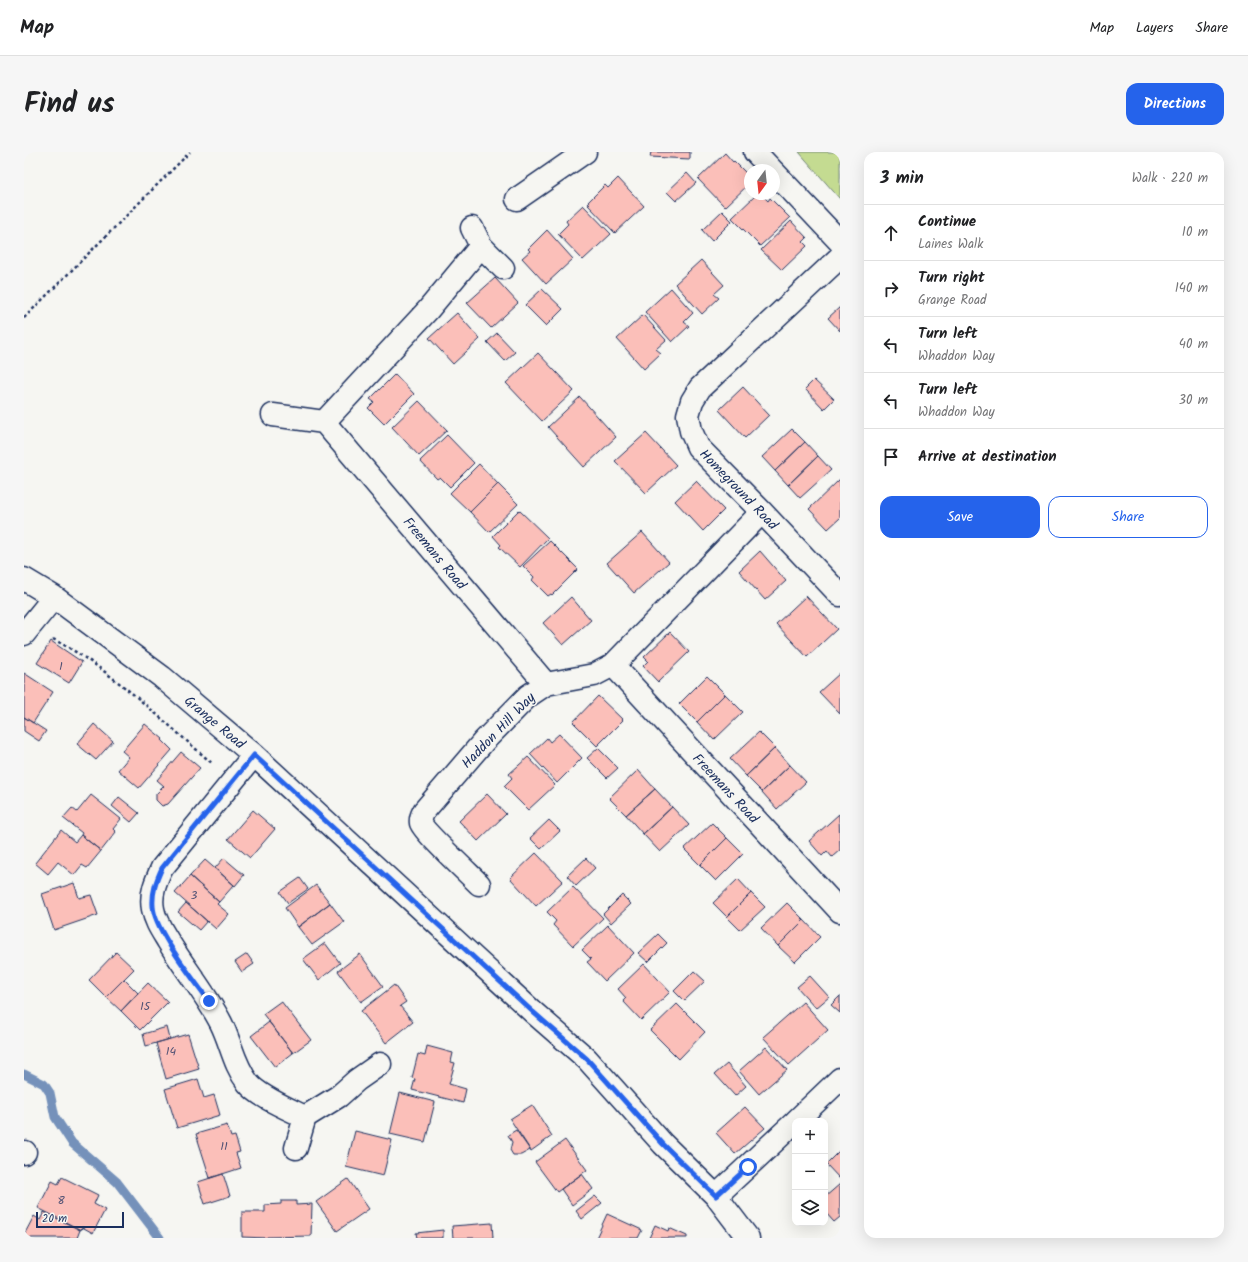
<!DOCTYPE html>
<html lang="en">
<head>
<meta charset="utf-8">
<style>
  body { margin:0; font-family:Kalam,sans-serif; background:#f6f6f6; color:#202124 }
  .controls { position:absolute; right:12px; bottom:12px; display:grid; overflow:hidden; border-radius:8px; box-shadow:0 4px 16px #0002 }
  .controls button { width:36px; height:36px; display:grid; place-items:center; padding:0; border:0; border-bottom:1px solid #e0e0e0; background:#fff; color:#202124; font:20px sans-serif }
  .compass { position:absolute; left:720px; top:12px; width:36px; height:36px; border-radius:50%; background:#fff; box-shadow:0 4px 16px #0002; rotate:195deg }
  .scale { position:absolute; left:12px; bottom:10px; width:88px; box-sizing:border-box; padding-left:4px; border:2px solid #1b2f5e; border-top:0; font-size:11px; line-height:14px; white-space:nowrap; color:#1b2f5e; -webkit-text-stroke:3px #f6f6f2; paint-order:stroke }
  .stop { position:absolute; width:12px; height:12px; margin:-9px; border:3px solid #2563eb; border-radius:50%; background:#fff }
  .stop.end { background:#2563eb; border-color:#fff; box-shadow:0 1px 4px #0008 }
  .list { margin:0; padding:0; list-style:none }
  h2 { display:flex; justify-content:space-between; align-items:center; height:52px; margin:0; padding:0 16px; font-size:17px }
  h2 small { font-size:13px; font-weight:400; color:#757577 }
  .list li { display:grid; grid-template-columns:26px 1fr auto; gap:12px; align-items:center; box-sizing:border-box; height:56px; padding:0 16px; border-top:1px solid #e0e0e0 }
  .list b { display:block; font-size:15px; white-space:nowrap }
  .list p { margin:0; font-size:13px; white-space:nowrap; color:#757577 }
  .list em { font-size:13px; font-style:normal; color:#757577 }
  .actions { display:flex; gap:8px; padding:12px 16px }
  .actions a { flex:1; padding:9px 0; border:1px solid #2563eb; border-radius:12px; text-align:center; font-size:14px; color:#2563eb }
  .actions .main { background:#2563eb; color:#fff }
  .icon { flex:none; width:22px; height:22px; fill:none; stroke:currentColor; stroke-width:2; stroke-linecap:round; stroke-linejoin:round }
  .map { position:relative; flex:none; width:816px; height:1086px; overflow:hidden; border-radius:12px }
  header { display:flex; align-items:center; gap:24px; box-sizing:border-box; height:56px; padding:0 20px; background:#fff; border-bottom:1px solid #e0e0e0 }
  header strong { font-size:19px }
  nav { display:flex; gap:22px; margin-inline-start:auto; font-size:14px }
  .intro { display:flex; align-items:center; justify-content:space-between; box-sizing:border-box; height:96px; padding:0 24px }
  h1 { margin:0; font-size:28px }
  .button { padding:10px 18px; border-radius:12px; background:#2563eb; color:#fff; font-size:14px; font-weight:700 }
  main { display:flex; gap:24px; padding:0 24px }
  aside { flex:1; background:#fff; border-radius:12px; box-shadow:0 4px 16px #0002 }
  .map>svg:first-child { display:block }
  .green { fill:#c4db91; stroke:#708578 }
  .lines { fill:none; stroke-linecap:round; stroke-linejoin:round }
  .stream { stroke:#7491ba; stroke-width:9 }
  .building { fill:#fbbfb9; stroke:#1b2f5e }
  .minor-casing { stroke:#1b2f5e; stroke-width:25 }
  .path { stroke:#1b2f5e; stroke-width:2.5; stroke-dasharray:3 3; stroke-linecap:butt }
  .minor { stroke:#f6f6f2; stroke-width:22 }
  .route { stroke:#2563eb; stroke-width:5 }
  .labels { text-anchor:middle; stroke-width:3; stroke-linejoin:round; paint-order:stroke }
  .number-label { font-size:12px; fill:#535375 }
  .street-label { font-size:14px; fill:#1b2f5e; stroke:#f6f6f2 }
</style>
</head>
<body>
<header>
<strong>Map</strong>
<nav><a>Map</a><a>Layers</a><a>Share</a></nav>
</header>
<div class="intro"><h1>Find us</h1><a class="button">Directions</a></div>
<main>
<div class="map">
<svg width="816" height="1086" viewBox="0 0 816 1086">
  <rect width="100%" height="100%" fill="#f6f6f2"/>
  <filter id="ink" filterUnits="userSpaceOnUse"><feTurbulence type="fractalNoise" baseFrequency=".025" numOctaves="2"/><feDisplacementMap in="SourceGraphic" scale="8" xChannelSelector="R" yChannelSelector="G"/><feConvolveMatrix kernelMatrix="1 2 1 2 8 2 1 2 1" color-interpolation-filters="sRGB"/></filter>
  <g filter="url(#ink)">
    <path class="green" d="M 775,0 L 816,0 L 816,47 Z"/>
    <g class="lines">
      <path class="stream" d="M 0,922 L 20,932 L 26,941 L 31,965 L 48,991 L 93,1030 L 136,1086"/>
    </g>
    <path class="building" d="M 627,0 L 666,0 L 666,7 L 626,5 Z
      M 701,1 L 709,10 L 710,9 L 726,25 L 726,31 L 701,55 L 674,27 Z
      M 663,21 L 672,31 L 652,49 L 643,40 Z
      M 594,26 L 620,54 L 591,81 L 564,53 L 566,52 L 564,50 L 581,33 L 584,36 Z
      M 733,42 L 737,42 L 744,49 L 746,46 L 766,66 L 736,94 L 708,66 Z
      M 559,53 L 587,82 L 559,108 L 534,82 L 544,72 L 542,69 Z
      M 698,59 L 708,69 L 688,89 L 678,78 Z
      M 767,69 L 783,86 L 779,90 L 783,94 L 758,118 L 737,98 Z
      M 523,78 L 549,107 L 522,132 L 498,106 L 506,99 L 504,97 Z
      M 677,108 L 700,133 L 690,142 L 695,146 L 678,162 L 651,132 Z
      M 471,126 L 494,151 L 467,176 L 443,151 Z
      M 647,136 L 669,161 L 660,170 L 665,174 L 648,190 L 621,160 Z
      M 518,137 L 539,157 L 522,174 L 501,153 Z
      M 816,155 L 816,179 L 804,166 Z
      M 433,161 L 456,187 L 429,212 L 405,186 Z
      M 619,163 L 642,188 L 632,197 L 637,201 L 620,217 L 593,187 Z
      M 473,181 L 491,200 L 481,209 L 463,190 Z
      M 514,201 L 550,239 L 518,269 L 482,231 Z
      M 371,222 L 390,242 L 360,272 L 344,256 L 350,250 L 346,247 Z
      M 790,228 L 810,247 L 800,257 L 781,237 Z
      M 719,235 L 745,263 L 721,286 L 695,258 Z
      M 556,245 L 592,285 L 560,315 L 524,275 Z
      M 395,249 L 423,278 L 395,304 L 368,275 Z
      M 768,277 L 781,290 L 751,319 L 738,305 Z
      M 622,281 L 652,313 L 622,341 L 591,309 Z
      M 423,283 L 450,311 L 426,335 L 416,325 L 413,327 L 396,309 Z
      M 781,290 L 794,304 L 764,333 L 751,319 Z
      M 794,304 L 807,318 L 776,346 L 764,333 Z
      M 455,312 L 474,332 L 446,360 L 426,341 Z
      M 816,327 L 816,366 L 804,377 L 785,357 Z
      M 672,329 L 700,358 L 679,379 L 651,349 Z
      M 474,332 L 494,352 L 465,380 L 446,360 Z
      M 495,358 L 524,386 L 496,415 L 475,395 L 477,393 L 469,384 Z
      M 618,380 L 645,410 L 610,441 L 583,411 Z
      M 526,389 L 554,417 L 528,443 L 527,442 L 524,444 L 508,428 L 510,425 L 499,414 Z
      M 736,399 L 762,429 L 741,448 L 715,419 Z
      M 782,444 L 813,477 L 783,505 L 752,472 Z
      M 547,445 L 567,468 L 539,493 L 519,471 Z
      M 646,480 L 665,500 L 634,530 L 619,514 L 624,509 L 620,505 Z
      M 27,489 L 58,510 L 45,531 L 13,511 Z
      M 0,521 L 29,540 L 9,571 L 0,565 Z
      M 816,521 L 816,562 L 795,540 Z
      M 683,524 L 701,542 L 673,570 L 655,552 Z
      M 701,542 L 719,560 L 690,588 L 673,570 Z
      M 574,544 L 599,568 L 573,594 L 549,570 Z
      M 0,565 L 22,579 L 15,589 L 0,579 Z
      M 70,572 L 89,589 L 72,608 L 53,592 Z
      M 121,572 L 139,587 L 138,588 L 148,598 L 115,636 L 94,618 L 105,605 L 98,599 Z
      M 735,580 L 751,596 L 722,624 L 706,607 Z
      M 535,582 L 558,606 L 533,631 L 506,602 L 523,586 L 526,590 Z
      M 574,596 L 594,616 L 583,626 L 563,606 Z
      M 751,596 L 766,613 L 738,640 L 722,624 Z
      M 157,600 L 176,616 L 144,652 L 138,654 L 132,648 L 132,642 L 140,634 L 133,628 Z
      M 504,605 L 531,633 L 504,658 L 480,634 L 488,626 L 485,622 Z
      M 766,613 L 782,630 L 753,657 L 738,640 Z
      M 614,618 L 631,637 L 602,663 L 585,646 Z
      M 631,637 L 648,655 L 619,682 L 602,663 Z
      M 463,642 L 482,662 L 454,689 L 435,669 Z
      M 67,643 L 97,667 L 89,677 L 92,680 L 77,699 L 57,683 L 58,681 L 39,666 L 48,656 L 53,660 Z
      M 95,645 L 115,661 L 107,670 L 88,654 Z
      M 648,655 L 665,673 L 636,700 L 619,682 Z
      M 229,658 L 251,677 L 226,706 L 204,687 Z
      M 815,662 L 816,698 L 808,705 L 803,699 L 798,704 L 785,689 Z
      M 525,668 L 536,679 L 517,697 L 506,686 Z
      M 688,671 L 703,686 L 676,713 L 660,697 Z
      M 37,678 L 51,690 L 57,683 L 77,699 L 63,716 L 58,713 L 50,723 L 34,710 L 24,722 L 11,711 Z
      M 703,686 L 719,702 L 692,729 L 676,713 Z
      M 512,701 L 539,729 L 512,754 L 486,726 Z
      M 200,706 L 220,723 L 211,734 L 191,716 Z
      M 562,706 L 571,716 L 552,734 L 543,724 Z
      M 181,708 L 210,733 L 195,750 L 166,724 Z
      M 166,724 L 195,750 L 193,752 L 205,762 L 192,777 L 151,741 Z
      M 276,726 L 284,737 L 264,751 L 256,740 Z
      M 714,727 L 727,741 L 703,765 L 689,751 Z
      M 50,731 L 55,746 L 67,743 L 74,763 L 30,778 L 18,742 Z
      M 292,733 L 306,751 L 274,775 L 261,756 Z
      M 549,735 L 579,766 L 549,794 L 529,773 L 532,769 L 523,760 Z
      M 727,741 L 741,755 L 716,778 L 703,765 Z
      M 598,743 L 607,752 L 587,771 L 579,762 Z
      M 162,751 L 183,769 L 175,778 L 154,760 Z
      M 306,751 L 320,770 L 288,793 L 274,775 Z
      M 763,751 L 780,768 L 754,794 L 737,776 Z
      M 780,768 L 796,785 L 771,810 L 754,794 Z
      M 584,773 L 610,801 L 581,829 L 563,810 L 567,807 L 558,798 Z
      M 634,782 L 643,791 L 624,810 L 614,801 Z
      M 301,791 L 316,811 L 295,828 L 279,807 Z
      M 92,800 L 110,817 L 82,845 L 65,828 Z
      M 223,802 L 230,812 L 218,820 L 211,810 Z
      M 336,802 L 359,834 L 337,850 L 314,819 Z
      M 620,812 L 646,840 L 617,868 L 599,849 L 602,846 L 594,837 Z
      M 670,819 L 681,829 L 660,849 L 650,839 Z
      M 786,824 L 805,845 L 792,856 L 773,835 Z
      M 100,827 L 114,841 L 97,859 L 82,845 Z
      M 124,831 L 144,850 L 116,878 L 97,859 Z
      M 370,833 L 382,850 L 376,854 L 389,870 L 362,891 L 337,859 Z
      M 816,844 L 816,861 L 807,853 Z
      M 257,849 L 287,888 L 269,901 L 239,862 Z
      M 779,850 L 804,878 L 765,913 L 739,885 Z
      M 653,852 L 681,880 L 655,907 L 626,878 Z
      M 245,870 L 269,901 L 251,915 L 227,884 Z
      M 143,875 L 146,887 L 122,894 L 119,882 Z
      M 164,882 L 175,917 L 142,927 L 132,891 Z
      M 403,894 L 429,901 L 427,910 L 431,911 L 425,932 L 442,937 L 439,951 L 388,938 L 391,927 L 388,926 L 394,902 L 401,904 Z
      M 742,895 L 763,918 L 735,942 L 715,919 Z
      M 703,912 L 722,934 L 711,944 L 691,922 Z
      M 174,927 L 180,946 L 190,943 L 196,963 L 153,976 L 141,937 Z
      M 376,941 L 411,950 L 401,990 L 366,982 Z
      M 508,953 L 528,984 L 507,999 L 486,967 Z
      M 721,955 L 741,976 L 711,1002 L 692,981 Z
      M 203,973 L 207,985 L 211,984 L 216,1000 L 212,1001 L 217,1016 L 186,1026 L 172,982 Z
      M 492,978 L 506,998 L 497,1003 L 489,1003 L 486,998 L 488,990 L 484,983 Z
      M 331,979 L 368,988 L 359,1024 L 322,1015 Z
      M 541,988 L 563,1018 L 533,1040 L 511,1010 Z
      M 816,998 L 816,1027 L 802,1012 Z
      M 199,1022 L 206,1044 L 181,1052 L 174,1030 Z
      M 558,1022 L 569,1037 L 548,1053 L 537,1037 Z
      M 38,1025 L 74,1043 L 70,1052 L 81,1058 L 69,1081 L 58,1075 L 57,1078 L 14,1056 L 28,1029 L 34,1032 Z
      M 324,1027 L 345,1057 L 313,1079 L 292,1050 Z
      M 816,1032 L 816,1065 L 810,1070 L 801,1060 L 801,1045 Z
      M 571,1044 L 578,1051 L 558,1067 L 552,1059 Z
      M 257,1049 L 272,1049 L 272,1053 L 288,1052 L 287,1084 L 243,1085 L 243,1086 L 218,1085 L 218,1060 L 241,1060 L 241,1053 L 257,1052 Z
      M 20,1060 L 56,1078 L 53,1086 L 0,1086 L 0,1083 L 10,1064 L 16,1068 Z
      M 583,1062 L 618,1078 L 614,1086 L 572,1086 Z
      M 468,1071 L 469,1086 L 429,1086 L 428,1074 Z
      M 631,1073 L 644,1079 L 645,1076 L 663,1084 L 663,1086 L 625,1086 Z
      M 419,1078 L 419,1086 L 393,1086 L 392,1081 Z"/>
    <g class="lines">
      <defs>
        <path id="minor" d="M 731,0 L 748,18
          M 750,20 L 816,90
          M 493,47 L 561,0
          M 448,76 L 457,94 L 479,116
          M 816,105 L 676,236 L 668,249 L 664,263 L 667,279 L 674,295 L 738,360 L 816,443
          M 249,263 L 300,270 L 404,158 L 457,94
          M 300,270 L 522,532
          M 0,427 L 30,445 L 138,525 L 230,603 L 509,860 L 563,907 L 639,992 L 692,1044 L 724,1086
          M 0,482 L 30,445
          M 589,513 L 816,759
          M 230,603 L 138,716 C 132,729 126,742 129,757 C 131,769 138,779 144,789 C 161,817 182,842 197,871 C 207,891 210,913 224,931 C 235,945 265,957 281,965
          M 455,732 C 445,722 399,679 397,671 C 396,666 398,663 400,659 L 460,589 L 504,544 L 522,532 L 570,523 L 589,513 L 738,360
          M 772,969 L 816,927
          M 272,996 L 281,965 L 315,944 L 333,928 L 356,912
          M 0,1001 L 1,1000
          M 692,1044 L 771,970"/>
      </defs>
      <use href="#minor" class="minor-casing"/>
      <path class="path" d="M 0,166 L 166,0
        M 29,487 C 87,517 140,570 189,612"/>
      <use href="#minor" class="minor"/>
    </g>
  </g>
  <g class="lines" filter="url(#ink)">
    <path class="route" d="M 185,849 C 171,829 130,778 129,754 C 128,740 132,729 138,716 L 230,603 L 509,860 L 563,907 L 639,992 L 692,1044 L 724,1015"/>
  </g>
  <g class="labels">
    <g class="number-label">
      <text x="37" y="518">1</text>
      <text x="170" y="747">3</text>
      <text x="121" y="858">15</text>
      <text x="147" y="903">14</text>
      <text x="200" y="998">11</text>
      <text x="37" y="1052">8</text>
    </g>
    <g class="street-label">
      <text transform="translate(715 337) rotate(46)" y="5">Homeground Road</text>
      <text transform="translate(411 401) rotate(50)" y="5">Freemans Road</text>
      <text transform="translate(191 570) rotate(40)" y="5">Grange Road</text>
      <text transform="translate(474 578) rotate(-46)" y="5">Haddon Hill Way</text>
      <text transform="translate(702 636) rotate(47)" y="5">Freemans Road</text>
    </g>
  </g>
</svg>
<div class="controls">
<button>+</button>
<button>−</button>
<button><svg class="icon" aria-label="layers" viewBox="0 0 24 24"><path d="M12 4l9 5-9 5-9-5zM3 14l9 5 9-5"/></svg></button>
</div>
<svg class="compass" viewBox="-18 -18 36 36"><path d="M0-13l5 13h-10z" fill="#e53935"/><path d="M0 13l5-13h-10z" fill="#757577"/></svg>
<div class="scale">20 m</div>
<div class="stop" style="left:724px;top:1015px"></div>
<div class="stop end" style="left:185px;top:849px"></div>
</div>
<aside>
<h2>3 min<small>Walk · 220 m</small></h2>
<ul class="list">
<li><svg class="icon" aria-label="ahead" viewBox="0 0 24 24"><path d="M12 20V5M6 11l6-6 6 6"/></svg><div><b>Continue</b><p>Laines Walk</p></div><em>10 m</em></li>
<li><svg class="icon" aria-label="right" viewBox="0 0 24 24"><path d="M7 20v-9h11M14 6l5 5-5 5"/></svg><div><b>Turn right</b><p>Grange Road</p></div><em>140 m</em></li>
<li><svg class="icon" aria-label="left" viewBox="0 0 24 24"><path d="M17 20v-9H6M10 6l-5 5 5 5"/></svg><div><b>Turn left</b><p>Whaddon Way</p></div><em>40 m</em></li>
<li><svg class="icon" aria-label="left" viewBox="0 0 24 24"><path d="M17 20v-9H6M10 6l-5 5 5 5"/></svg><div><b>Turn left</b><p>Whaddon Way</p></div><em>30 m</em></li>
<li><svg class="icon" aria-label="arrive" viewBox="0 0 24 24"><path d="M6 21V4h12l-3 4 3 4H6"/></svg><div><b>Arrive at destination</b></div></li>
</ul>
<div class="actions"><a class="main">Save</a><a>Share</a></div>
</aside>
</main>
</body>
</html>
